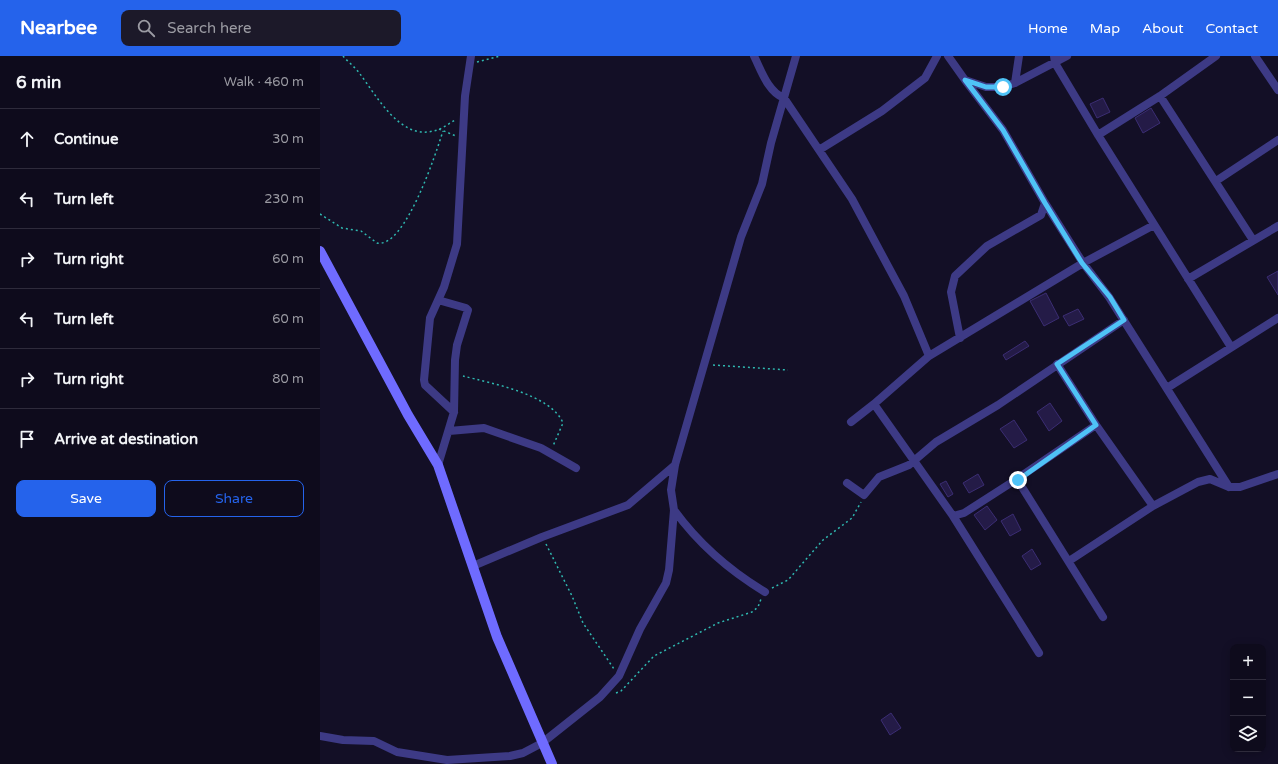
<!DOCTYPE html>
<html lang="en">
<head>
<meta charset="utf-8">
<style>
  body { margin:0; font-family:"Varela Round",sans-serif; background:#1c1929; color:#f1f3f6 }
  .controls { position:absolute; right:12px; bottom:12px; display:grid; overflow:hidden; border-radius:8px; box-shadow:0 2px 10px #0003 }
  .controls button { width:36px; height:36px; display:grid; place-items:center; padding:0; border:0; border-bottom:1px solid #2e2b3b; background:#0e0b1c; color:#f1f3f6; font:20px sans-serif }
  .stop { position:absolute; width:12px; height:12px; margin:-9px; border:3px solid #4fc3f7; border-radius:50%; background:#fff }
  .stop.end { background:#4fc3f7; border-color:#fff; box-shadow:0 1px 4px #0008 }
  .list { margin:0; padding:0; list-style:none }
  h2 { display:flex; justify-content:space-between; align-items:center; height:52px; margin:0; padding:0 16px; font-size:17px }
  h2 small { font-size:13px; font-weight:400; color:#9b9ba3 }
  .list li { display:grid; grid-template-columns:26px 1fr auto; gap:12px; align-items:center; box-sizing:border-box; height:60px; padding:0 16px; border-top:1px solid #2e2b3b }
  .list b { display:block; font-size:15px; white-space:nowrap }
  .list em { font-size:13px; font-style:normal; color:#9b9ba3 }
  .actions { display:flex; gap:8px; padding:12px 16px }
  .actions a { flex:1; padding:9px 0; border:1px solid #2563eb; border-radius:8px; text-align:center; font-size:14px; color:#2563eb }
  .actions .main { background:#2563eb; color:#fff }
  .icon { flex:none; width:22px; height:22px; fill:none; stroke:currentColor; stroke-width:2; stroke-linecap:round; stroke-linejoin:round }
  .map { position:relative; flex:none; width:958px; height:708px; overflow:hidden }
  header { display:flex; align-items:center; gap:24px; box-sizing:border-box; height:56px; padding:0 20px; background:#2563eb; color:#fff }
  header strong { font-size:19px }
  nav { display:flex; gap:22px; margin-inline-start:auto; font-size:14px }
  .search { width:280px; height:36px; background:#1c1929; display:flex; align-items:center; gap:10px; box-sizing:border-box; padding:0 14px; border-radius:8px; color:#9b9ba3; font-size:15px }
  main { display:flex }
  aside { flex:1; background:#0e0b1c }
  .map>svg:first-child { display:block }
  .building { fill:#241b47; stroke:#3b2d73 }
  .lines { fill:none; stroke-linecap:round; stroke-linejoin:round }
  .path { stroke:#2fb8b0; stroke-width:1.5; stroke-dasharray:2 3; stroke-linecap:butt }
  .street { stroke:#3d3a85; stroke-width:8 }
  .secondary { stroke:#6f6bff; stroke-width:10 }
  .route { stroke:#4fc3f7; stroke-width:5 }
</style>
</head>
<body>
<header>
<strong>Nearbee</strong>
<div class="search"><svg class="icon" aria-label="search" viewBox="0 0 24 24"><circle cx="10" cy="10" r="6"/><path d="M15 15l6 6"/></svg>Search here</div>
<nav><a>Home</a><a>Map</a><a>About</a><a>Contact</a></nav>
</header>
<main>
<aside>
<h2>6 min<small>Walk · 460 m</small></h2>
<ul class="list">
<li><svg class="icon" aria-label="ahead" viewBox="0 0 24 24"><path d="M12 20V5M6 11l6-6 6 6"/></svg><div><b>Continue</b></div><em>30 m</em></li>
<li><svg class="icon" aria-label="left" viewBox="0 0 24 24"><path d="M17 20v-9H6M10 6l-5 5 5 5"/></svg><div><b>Turn left</b></div><em>230 m</em></li>
<li><svg class="icon" aria-label="right" viewBox="0 0 24 24"><path d="M7 20v-9h11M14 6l5 5-5 5"/></svg><div><b>Turn right</b></div><em>60 m</em></li>
<li><svg class="icon" aria-label="left" viewBox="0 0 24 24"><path d="M17 20v-9H6M10 6l-5 5 5 5"/></svg><div><b>Turn left</b></div><em>60 m</em></li>
<li><svg class="icon" aria-label="right" viewBox="0 0 24 24"><path d="M7 20v-9h11M14 6l5 5-5 5"/></svg><div><b>Turn right</b></div><em>80 m</em></li>
<li><svg class="icon" aria-label="arrive" viewBox="0 0 24 24"><path d="M6 21V4h12l-3 4 3 4H6"/></svg><div><b>Arrive at destination</b></div></li>
</ul>
<div class="actions"><a class="main">Save</a><a>Share</a></div>
</aside>
<div class="map">
<svg width="958" height="708" viewBox="0 0 958 708">
  <rect width="100%" height="100%" fill="#130f26"/>
  <path class="building" d="M 783,42 L 790,56 L 777,62 L 770,48 Z
    M 831,52 L 840,67 L 823,77 L 815,62 Z
    M 958,215 L 958,239 L 947,221 Z
    M 726,237 L 739,262 L 724,270 L 710,245 Z
    M 758,253 L 764,263 L 749,270 L 743,260 Z
    M 705,285 L 709,290 L 686,304 L 683,299 Z
    M 730,347 L 742,365 L 729,375 L 717,356 Z
    M 694,364 L 707,384 L 694,392 L 680,373 Z
    M 658,418 L 664,429 L 649,437 L 643,427 Z
    M 626,425 L 633,438 L 628,441 L 620,428 Z
    M 667,450 L 677,464 L 665,474 L 654,459 Z
    M 693,458 L 701,474 L 690,480 L 681,465 Z
    M 712,493 L 721,508 L 711,514 L 702,500 Z
    M 571,657 L 581,672 L 570,679 L 561,664 Z"/>
  <g class="lines">
    <path class="path" d="M 23,0 C 28,6 35,11 40,18 C 56,39 80,84 113,75 C 121,74 128,68 135,64
      M 157,6 L 180,0
      M 119,73 L 136,80
      M 0,158 L 22,172 L 41,175 L 57,187 C 85,193 116,97 123,75
      M 393,309 L 468,314
      M 143,320 C 170,327 231,338 243,367 L 233,390
      M 226,488 L 252,540 L 263,567 L 294,613
      M 452,532 L 468,524 L 503,484 L 532,462 L 541,446
      M 296,637 L 301,635 L 334,600 L 398,567 L 432,556 L 438,551 L 441,543"/>
    <path class="street" d="M 434,0 C 441,14 448,36 464,42 L 532,143 L 584,240 L 609,300
      M 628,0 L 645,24 L 666,31 L 683,31 L 695,27 L 747,0
      M 734,0 L 735,7 L 778,79 L 911,291
      M 935,0 L 958,34
      M 645,24 L 683,74 L 725,147 L 763,207 L 789,241 L 909,431
      M 695,27 L 699,0
      M 840,40 L 933,184
      M 778,79 L 840,40 L 896,0
      M 499,94 L 562,55 L 605,22 L 617,0
      M 896,125 L 958,84
      M 868,223 L 958,170
      M 118,244 L 146,252 L 148,254 L 137,289 L 135,304 L 134,356 L 118,409
      M 640,282 L 631,236 L 635,220 L 667,190 L 721,159 L 725,147
      M 737,308 L 776,369 L 833,450
      M 847,332 L 958,262
      M 134,356 L 105,329 L 104,324 L 110,262 L 124,231 L 137,188 L 145,40 L 151,0
      M 531,366 L 554,348
      M 129,375 L 164,372 L 221,392 L 256,412
      M 697,423 L 783,561
      M 527,427 L 544,439 L 559,421 L 589,409 L 616,386 L 678,349 L 804,264
      M 354,454 C 378,487 410,515 445,536
      M 633,460 L 644,457 L 697,423 L 776,369
      M 749,505 L 833,450 L 878,426 L 890,423 L 909,431 L 920,431 L 958,418
      M 153,510 L 222,481 L 308,449 L 355,409
      M 719,597 L 633,460 L 554,348 L 609,300 L 763,207 L 834,169
      M 0,680 L 23,684 L 54,685 L 77,696 L 127,704 L 190,700 L 203,697 L 222,687 L 280,641 L 299,620 L 320,573 L 346,527 L 349,514 L 354,454 L 351,434 L 355,409 L 421,181 L 442,128 L 451,87 L 476,0"/>
    <path class="secondary" d="M 0,195 L 88,359 L 118,409 L 177,581 L 232,708"/>
  </g>
  <g class="lines">
    <path class="route" d="M 683,31 L 666,31 L 645,24 L 683,74 L 725,147 L 762,207 L 790,241 L 804,264 L 737,308 L 776,369 L 698,424"/>
  </g>
</svg>
<div class="controls">
<button>+</button>
<button>−</button>
<button><svg class="icon" aria-label="layers" viewBox="0 0 24 24"><path d="M12 4l9 5-9 5-9-5zM3 14l9 5 9-5"/></svg></button>
</div>
<div class="stop" style="left:683px;top:31px"></div>
<div class="stop end" style="left:698px;top:424px"></div>
</div>
</main>
</body>
</html>
